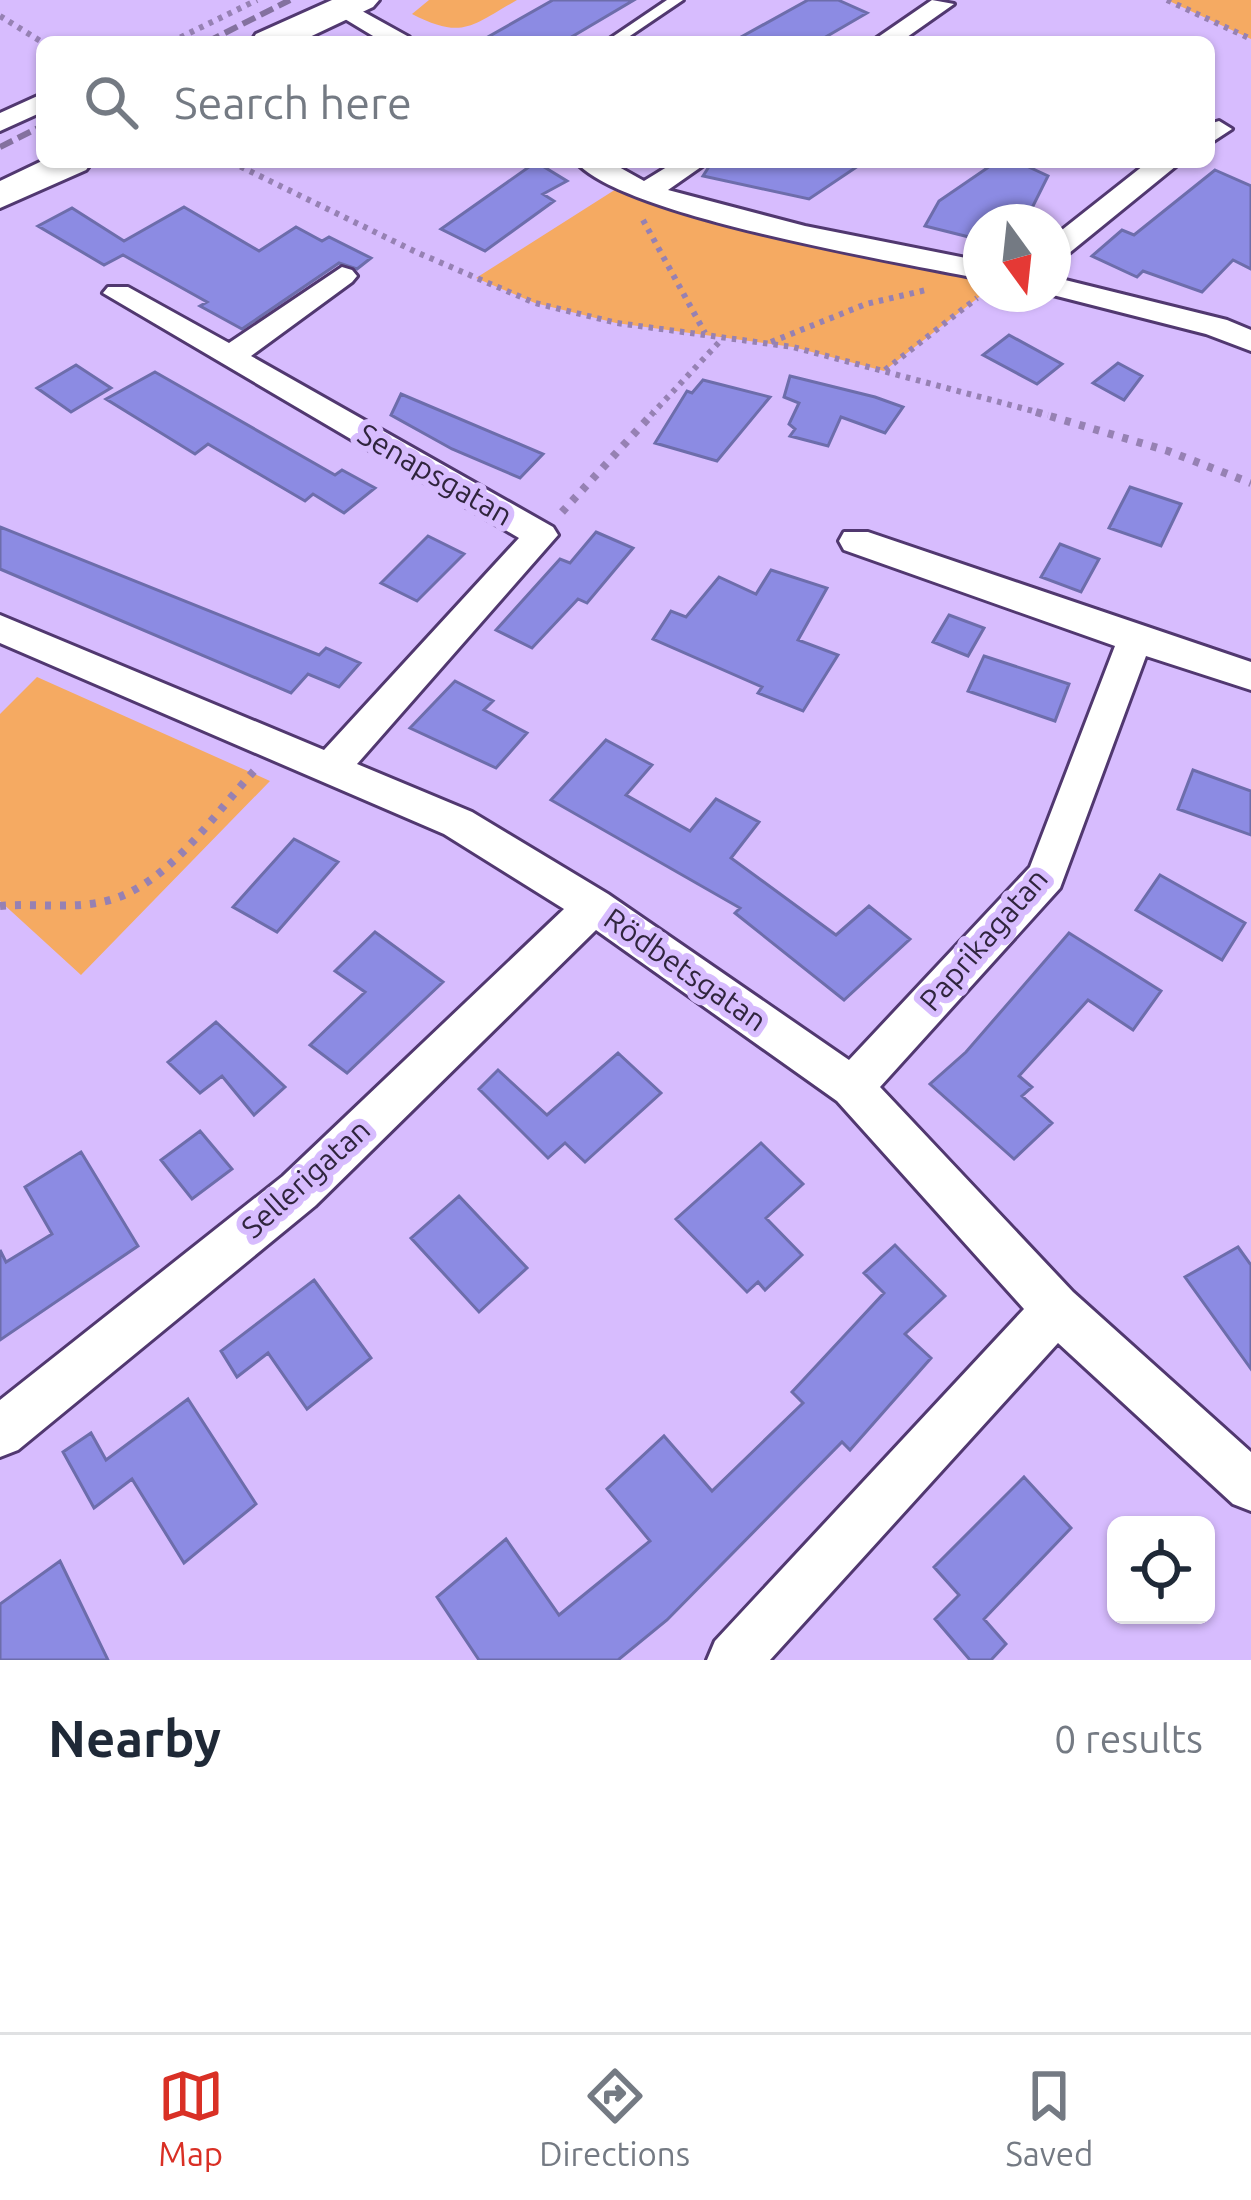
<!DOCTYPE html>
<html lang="en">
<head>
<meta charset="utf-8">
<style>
  body { margin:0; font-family:Ubuntu,sans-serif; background:#f2f2f3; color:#1f2937 }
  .controls { position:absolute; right:36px; bottom:36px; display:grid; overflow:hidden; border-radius:18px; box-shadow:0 3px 9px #0004 }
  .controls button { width:108px; height:108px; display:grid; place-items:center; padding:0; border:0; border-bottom:3px solid #e0e1e3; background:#fff; color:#1f2937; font:60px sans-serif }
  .compass { position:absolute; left:963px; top:204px; width:108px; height:108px; border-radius:50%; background:#fff; box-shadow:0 3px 9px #0004; rotate:165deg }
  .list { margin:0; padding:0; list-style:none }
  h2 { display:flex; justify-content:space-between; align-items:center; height:156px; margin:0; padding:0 48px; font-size:51px }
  h2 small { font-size:39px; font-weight:400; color:#747a83 }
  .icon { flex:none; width:66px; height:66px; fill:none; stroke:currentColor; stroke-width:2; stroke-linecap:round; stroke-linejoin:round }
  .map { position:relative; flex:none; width:1251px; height:1660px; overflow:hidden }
  .search { position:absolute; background:#fff; box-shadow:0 3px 9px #0004; left:36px; right:36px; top:36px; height:132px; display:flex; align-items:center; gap:30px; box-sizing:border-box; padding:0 42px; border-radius:18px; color:#747a83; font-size:45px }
  .sheet { height:372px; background:#fff }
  nav { display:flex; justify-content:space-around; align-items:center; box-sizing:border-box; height:168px; border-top:3px solid #e0e1e3; background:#fff; font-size:33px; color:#747a83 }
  nav a { display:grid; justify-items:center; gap:6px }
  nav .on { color:#d93025 }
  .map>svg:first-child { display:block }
  .green { fill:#f5aa62 }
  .building { fill:#8c8be3; stroke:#6d6dab; stroke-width:3 }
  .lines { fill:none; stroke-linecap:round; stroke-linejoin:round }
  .lane-casing { stroke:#513870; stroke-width:6 }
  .street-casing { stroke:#513870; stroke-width:6 }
  .secondary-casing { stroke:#513870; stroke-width:6 }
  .path-far1 { stroke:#9681b3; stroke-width:6; stroke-dasharray:4.5 6; stroke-linecap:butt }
  .path { stroke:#9681b3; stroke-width:8; stroke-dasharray:6 9; stroke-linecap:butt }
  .lane { fill:#fff; fill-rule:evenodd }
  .street { fill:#fff; fill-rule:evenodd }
  .secondary { fill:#fff; fill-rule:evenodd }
  .rail { stroke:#84719f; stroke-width:6; stroke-dasharray:14 6; stroke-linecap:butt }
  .labels { text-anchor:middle; stroke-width:12; stroke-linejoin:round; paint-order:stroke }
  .street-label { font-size:30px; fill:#30253e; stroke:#d7bcfe }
</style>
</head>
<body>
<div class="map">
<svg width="1251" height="1660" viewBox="0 0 1251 1660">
  <rect width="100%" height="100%" fill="#d7bcfe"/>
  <path class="green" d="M 429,0 L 517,0 C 471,26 463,40 412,14 Z
    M 1167,0 L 1251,0 L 1251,39 Z
    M 624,184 L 981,270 L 983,294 L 884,371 L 793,347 L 616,323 L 535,303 L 476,278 Z
    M 37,677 L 270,781 L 81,975 L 0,901 L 0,714 Z"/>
  <path class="building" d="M 553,0 L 634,0 L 563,42 L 479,42 Z
    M 808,0 L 838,0 L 867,13 L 817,42 L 732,42 Z
    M 536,162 L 567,181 L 543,194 L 554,201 L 485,251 L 441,229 Z
    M 712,162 L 864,162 L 809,199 L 703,176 Z
    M 996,162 L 1018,162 L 1048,176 L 1025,222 L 981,222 L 981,240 L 925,226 L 939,201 Z
    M 1215,170 L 1251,186 L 1251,269 L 1233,260 L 1202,292 L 1143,271 L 1137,277 L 1092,256 L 1122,230 L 1134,235 Z
    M 184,207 L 259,251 L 296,227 L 322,241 L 329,237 L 371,258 L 357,269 L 339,263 L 242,329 L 200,306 L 207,302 L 123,255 L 104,265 L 38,226 L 72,208 L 124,241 Z
    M 1009,335 L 1062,364 L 1037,384 L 983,355 Z
    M 1118,363 L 1142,376 L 1124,400 L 1093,383 Z
    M 76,365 L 111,388 L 71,412 L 37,388 Z
    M 155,372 L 335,475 L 342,470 L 375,488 L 344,513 L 313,494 L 305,501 L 208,444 L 195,454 L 106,399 Z
    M 790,376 L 875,397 L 903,407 L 885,433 L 841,417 L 828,446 L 790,436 L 795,429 L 789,424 L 799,403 L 784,397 Z
    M 703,380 L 770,397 L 717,461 L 655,443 L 687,391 L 692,393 Z
    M 401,394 L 543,454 L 520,478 L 452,449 L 391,415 Z
    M 1130,487 L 1181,504 L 1161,546 L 1109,528 Z
    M 0,527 L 319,655 L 326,648 L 360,663 L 339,687 L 308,674 L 291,693 L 0,569 Z
    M 596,532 L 633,548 L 587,603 L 578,599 L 532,648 L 496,630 L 560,559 L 570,563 Z
    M 428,536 L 464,554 L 417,601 L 381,583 Z
    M 1060,544 L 1099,559 L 1081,592 L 1041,577 Z
    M 771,570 L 827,588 L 798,640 L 838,655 L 803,711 L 758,693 L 762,687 L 653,639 L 671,611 L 686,617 L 719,577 L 756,594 Z
    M 949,615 L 984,628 L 968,656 L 933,642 Z
    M 984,656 L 1069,684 L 1055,721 L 968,691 Z
    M 455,681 L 493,701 L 484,710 L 527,733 L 496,768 L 410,728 Z
    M 606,740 L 652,765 L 626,795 L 690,831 L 716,799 L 759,822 L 731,858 L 836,935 L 869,906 L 910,939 L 844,1000 L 735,913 L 740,908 L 551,800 Z
    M 1193,770 L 1251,791 L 1251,835 L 1178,809 Z
    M 294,839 L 338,862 L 277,932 L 233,907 Z
    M 1160,875 L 1245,923 L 1222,960 L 1136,910 Z
    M 375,932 L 443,982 L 347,1073 L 310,1045 L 365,992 L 335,971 Z
    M 1069,933 L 1161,991 L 1133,1030 L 1088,1000 L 1019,1076 L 1032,1087 L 1022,1096 L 1052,1123 L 1014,1159 L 930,1084 L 966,1052 Z
    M 216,1022 L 285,1087 L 254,1115 L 222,1076 L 200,1093 L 168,1062 Z
    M 618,1053 L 661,1093 L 585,1162 L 565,1143 L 548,1158 L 479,1089 L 498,1070 L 547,1115 Z
    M 200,1131 L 232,1169 L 192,1199 L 161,1160 Z
    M 761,1143 L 803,1184 L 766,1218 L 802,1255 L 765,1290 L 758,1282 L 747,1292 L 676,1219 Z
    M 81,1152 L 138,1246 L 0,1340 L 0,1250 L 6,1262 L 52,1234 L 25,1187 Z
    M 459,1196 L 527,1268 L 479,1312 L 411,1238 Z
    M 895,1245 L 945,1296 L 905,1334 L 931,1358 L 850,1450 L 842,1442 L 667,1620 L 618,1660 L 479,1660 L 437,1597 L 506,1539 L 559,1615 L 650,1541 L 607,1489 L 664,1436 L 712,1491 L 803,1403 L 792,1392 L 884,1293 L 864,1273 Z
    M 1238,1247 L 1251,1265 L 1251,1369 L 1185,1277 Z
    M 314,1280 L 371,1358 L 307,1409 L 268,1353 L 237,1377 L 221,1351 Z
    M 188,1399 L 256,1504 L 184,1563 L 132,1479 L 94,1508 L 63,1452 L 91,1433 L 106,1460 Z
    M 1024,1477 L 1071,1528 L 984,1619 L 1006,1644 L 991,1660 L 970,1660 L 935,1619 L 959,1595 L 934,1567 Z
    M 60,1561 L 108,1660 L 0,1660 L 0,1604 Z"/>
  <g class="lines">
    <defs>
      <path id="lane" d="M 667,0 L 683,0 L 621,42 L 605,42 Z"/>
      <path id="street" d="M 932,0 L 954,4 L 900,42 L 871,42 Z
        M 344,1 L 409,37 L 412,42 L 383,42 L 335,13 L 332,8 Z
        M 42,94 L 42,112 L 0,131 L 0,113 Z
        M 1219,121 L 1232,129 L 1209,144 L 1209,124 Z
        M 576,162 L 610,162 L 644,181 L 675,162 L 708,162 L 668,190 L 805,226 L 981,261 L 981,279 C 900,262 624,217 576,162 Z
        M 1148,162 L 1181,162 L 1063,258 L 1053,261 L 1053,237 Z
        M 342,267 L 352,270 L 357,276 L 352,282 L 251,356 L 553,527 L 558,535 L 357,764 L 472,812 L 608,894 L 849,1060 L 1030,867 L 1115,646 L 844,550 L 839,541 L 844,532 L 868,532 L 1251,662 L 1251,690 L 1146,656 L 1060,888 L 880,1087 L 1073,1292 L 1251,1452 L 1251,1511 L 1233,1504 L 1058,1343 L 770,1660 L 707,1660 L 715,1641 L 1024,1309 L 837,1101 L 596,930 L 315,1206 L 18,1450 L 0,1457 L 0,1400 L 283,1176 L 564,909 L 444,834 L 0,643 L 0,615 L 324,750 L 519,538 L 103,293 L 108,287 L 128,287 L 229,343 Z
        M 1053,277 L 1227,320 L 1251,330 L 1251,351 L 1206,334 L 1049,294 L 1053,294 Z"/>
      <path id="secondary" d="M 332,0 L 379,0 L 373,7 L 299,42 L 251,42 L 256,34 Z
        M 42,161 L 92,162 L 86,170 L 0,208 L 0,181 Z"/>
    </defs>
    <use href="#lane" class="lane-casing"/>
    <use href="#street" class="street-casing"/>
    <use href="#secondary" class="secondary-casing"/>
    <path class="path-far1" d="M 1167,0 L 1251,39
      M 0,16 L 42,42
      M 171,42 L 257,0
      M 231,162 L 416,252 L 535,303 L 617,323 L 793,347 L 1048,415
      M 643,220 L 705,333
      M 771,342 L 866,304 L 926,290
      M 885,370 L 977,298
      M 651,415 L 723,338"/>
    <path class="path" d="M 1036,412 L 1168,451 L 1251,483
      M 562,512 L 654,412
      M 0,906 C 34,903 69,909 102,902 C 166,889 213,815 255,770"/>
    <use href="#lane" class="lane"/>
    <use href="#street" class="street"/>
    <use href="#secondary" class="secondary"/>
    <path class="rail" d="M 207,42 L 290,0
      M 0,147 L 42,126"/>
  </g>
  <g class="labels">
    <g class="street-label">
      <text transform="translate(435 475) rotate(30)" y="10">Senapsgatan</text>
      <text transform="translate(984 940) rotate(-49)" y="10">Paprikagatan</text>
      <text transform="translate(685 970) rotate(35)" y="10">Rödbetsgatan</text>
      <text transform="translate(306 1179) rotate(-42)" y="10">Sellerigatan</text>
    </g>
  </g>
</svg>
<div class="controls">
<button><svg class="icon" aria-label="locate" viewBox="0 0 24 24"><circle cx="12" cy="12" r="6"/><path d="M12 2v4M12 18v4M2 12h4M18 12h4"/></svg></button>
</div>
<svg class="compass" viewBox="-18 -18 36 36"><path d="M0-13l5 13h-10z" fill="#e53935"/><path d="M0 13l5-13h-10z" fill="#747a83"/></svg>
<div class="search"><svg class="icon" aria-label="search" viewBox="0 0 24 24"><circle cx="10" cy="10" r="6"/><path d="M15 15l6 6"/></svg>Search here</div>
</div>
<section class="sheet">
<h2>Nearby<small>0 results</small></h2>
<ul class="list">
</ul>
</section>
<nav>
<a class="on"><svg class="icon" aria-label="map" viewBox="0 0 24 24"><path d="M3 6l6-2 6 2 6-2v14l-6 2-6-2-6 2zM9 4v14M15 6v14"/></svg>Map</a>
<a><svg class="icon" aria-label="directions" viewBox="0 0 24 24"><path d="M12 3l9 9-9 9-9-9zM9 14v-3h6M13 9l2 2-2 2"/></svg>Directions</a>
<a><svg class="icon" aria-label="saved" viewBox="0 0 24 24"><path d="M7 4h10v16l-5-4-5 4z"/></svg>Saved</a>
</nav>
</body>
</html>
